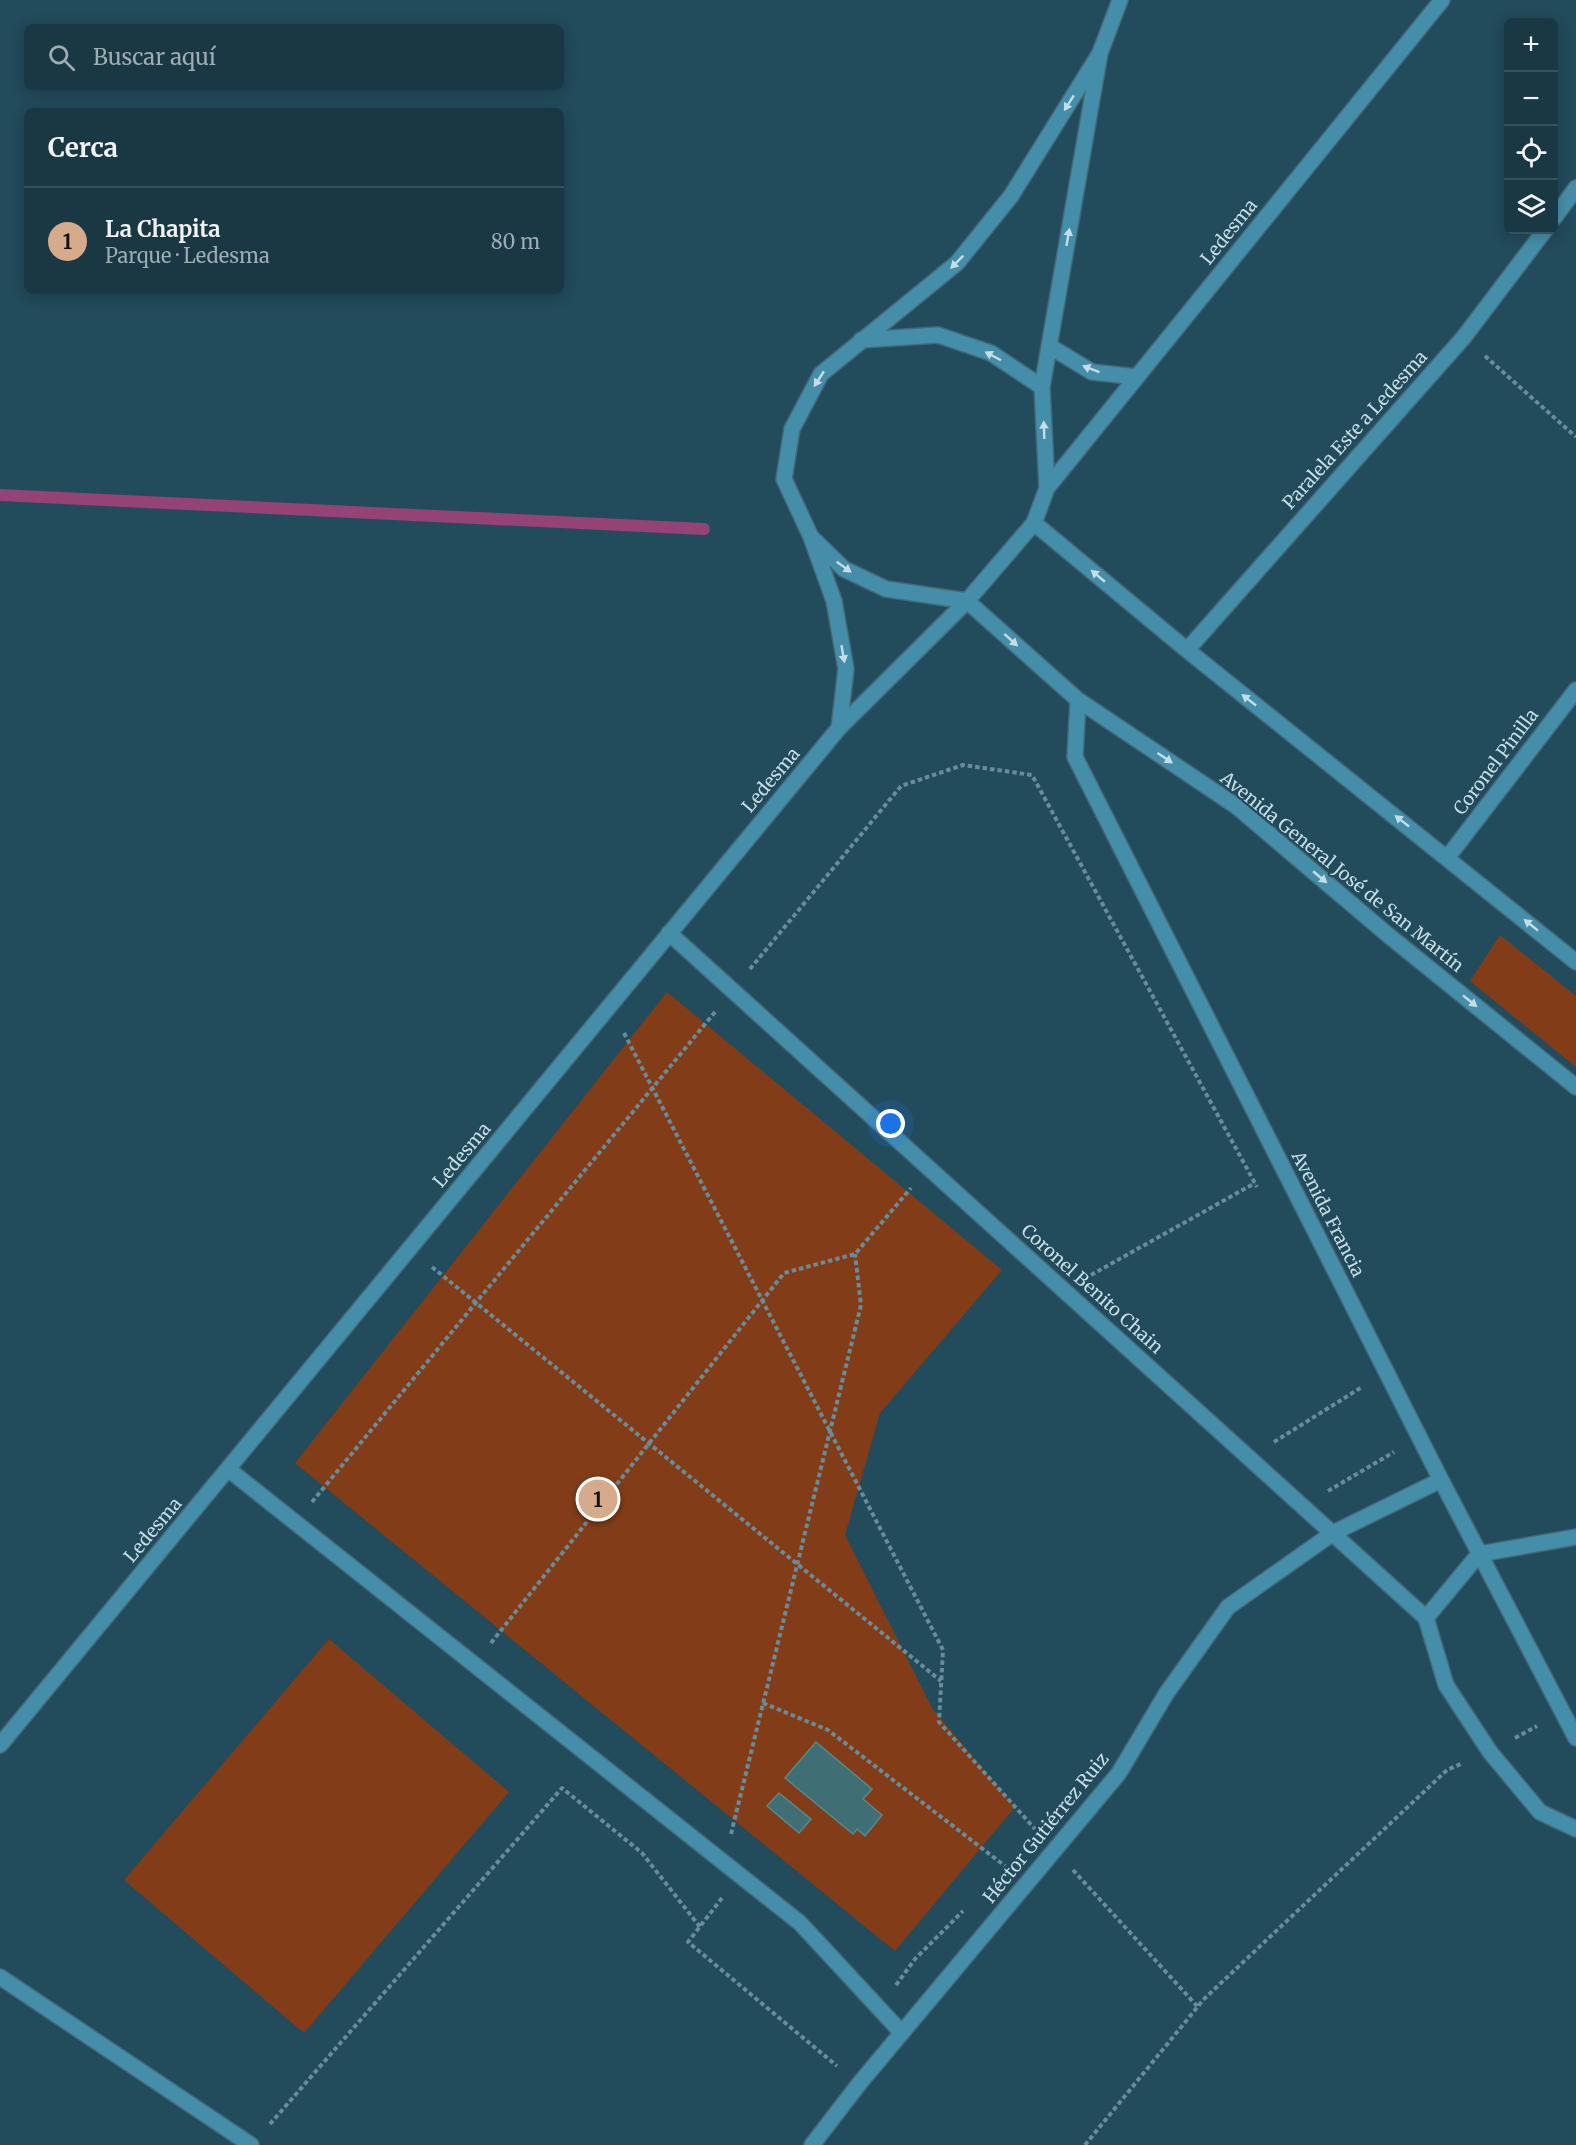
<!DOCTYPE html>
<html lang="es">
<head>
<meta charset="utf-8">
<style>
  body { margin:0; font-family:Merriweather,serif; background:#233f4b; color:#f1f3f6 }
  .controls { position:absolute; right:18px; top:18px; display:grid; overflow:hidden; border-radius:9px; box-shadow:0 3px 15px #0003 }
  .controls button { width:54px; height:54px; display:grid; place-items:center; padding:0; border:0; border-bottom:2px solid #38525d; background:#1a3844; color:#f1f3f6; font:30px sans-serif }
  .you { position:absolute; left:891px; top:1124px; width:21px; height:21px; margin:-15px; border:4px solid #fff; border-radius:50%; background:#1a73e8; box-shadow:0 0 0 9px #1a73e833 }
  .badge { display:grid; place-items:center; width:39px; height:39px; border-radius:50%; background:#d6ab8b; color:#111; font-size:20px; font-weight:700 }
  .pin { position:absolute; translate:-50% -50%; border:3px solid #fff; box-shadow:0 2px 6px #0006 }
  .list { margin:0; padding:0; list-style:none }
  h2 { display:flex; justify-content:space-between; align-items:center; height:78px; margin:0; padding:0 24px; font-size:26px }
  h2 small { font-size:20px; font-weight:400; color:#9facb2 }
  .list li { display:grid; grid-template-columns:39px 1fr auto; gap:18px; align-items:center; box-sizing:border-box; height:108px; padding:0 24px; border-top:2px solid #38525d }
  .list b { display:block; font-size:22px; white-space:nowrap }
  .list p { margin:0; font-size:20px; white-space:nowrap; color:#9facb2 }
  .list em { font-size:20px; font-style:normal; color:#9facb2 }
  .icon { flex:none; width:33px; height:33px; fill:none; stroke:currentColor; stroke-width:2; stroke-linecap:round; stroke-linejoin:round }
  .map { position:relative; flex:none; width:1576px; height:2145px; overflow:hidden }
  .search { position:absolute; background:#1a3844; box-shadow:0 3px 15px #0003; left:24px; top:24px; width:540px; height:66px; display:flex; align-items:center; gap:15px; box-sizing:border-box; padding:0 21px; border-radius:9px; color:#9facb2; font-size:22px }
  .panel { position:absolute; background:#1a3844; box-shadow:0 3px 15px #0003; left:24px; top:108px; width:540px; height:186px; border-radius:9px }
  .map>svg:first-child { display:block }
  .green { fill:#823d18 }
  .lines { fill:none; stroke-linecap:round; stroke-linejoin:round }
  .stream { stroke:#954274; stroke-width:12 }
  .building { fill:#3f6e74; stroke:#58898f; stroke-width:1.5 }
  .minor-casing { stroke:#436877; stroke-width:18 }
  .path { stroke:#6a8b98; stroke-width:4; stroke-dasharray:4.5 3; stroke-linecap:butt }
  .minor { stroke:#458eaa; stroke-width:15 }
  .oneway { fill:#c7dde6 }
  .labels { text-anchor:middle; stroke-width:4.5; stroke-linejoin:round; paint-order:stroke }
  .street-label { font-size:18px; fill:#c7dde6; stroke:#224b5b }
</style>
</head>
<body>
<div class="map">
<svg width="1576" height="2145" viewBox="0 0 1576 2145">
  <rect width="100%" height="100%" fill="#224b5b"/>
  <path class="green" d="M 1500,935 L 1576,996 L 1576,1067 L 1470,981 Z
    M 667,992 L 1002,1270 L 880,1413 L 845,1535 L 932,1708 L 1015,1807 L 895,1951 L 295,1463 Z
    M 329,1639 L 509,1792 L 304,2033 L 124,1880 Z"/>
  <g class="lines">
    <path class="stream" d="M 0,495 L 704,529"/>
  </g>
  <path class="building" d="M 816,1742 L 872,1789 L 863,1799 L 882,1815 L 865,1836 L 857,1829 L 853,1834 L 785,1778 Z
    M 779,1793 L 811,1819 L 799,1833 L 767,1806 Z"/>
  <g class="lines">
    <defs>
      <path id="minor" d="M 1554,218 L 1576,188
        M 861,340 L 938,335 L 991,353 L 1042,387
        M 1049,346 L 1092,372 L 1137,377
        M 1047,488 L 1442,0
        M 1034,523 L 1187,650 L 1576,962
        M 812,540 L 834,601 L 846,669 L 839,728
        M 967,601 L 886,589 L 844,569 L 811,537 L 784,479 L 792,429 L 821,374 L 957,263 L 1011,196 L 1100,53 L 1120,0
        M 967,601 L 1078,700 L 1236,806 L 1388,935 L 1576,1087
        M 1187,650 L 1464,337 L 1545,230
        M 1078,700 L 1075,757 L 1441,1480 L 1576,1738
        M 1447,858 L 1576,690
        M 669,933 L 1426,1618 L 1479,1554 L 1576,1537
        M 228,1469 L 800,1923 L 902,2033
        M 1426,1618 L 1446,1685 L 1490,1752 L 1540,1812 L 1576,1829
        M 0,1745 L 839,728 L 967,601 L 1034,523 L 1047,488 L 1042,387 L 1100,53
        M 0,1977 L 251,2145
        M 812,2145 L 859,2084 L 1119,1773 L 1166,1694 L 1228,1607 L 1333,1533 L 1441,1480"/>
    </defs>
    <use href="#minor" class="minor-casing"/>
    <path class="path" d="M 1485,356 L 1576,437
      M 750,969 L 901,786 L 963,765 L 1032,775 L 1257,1187
      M 624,1033 L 943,1650 L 939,1722 L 1035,1829
      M 432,1267 L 941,1681
      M 1091,1275 L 1255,1183
      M 1274,1442 L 1362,1387
      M 1328,1491 L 1394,1452
      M 312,1502 L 715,1012
      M 491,1643 L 784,1273 L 855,1254 L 911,1188
      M 763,1703 L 828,1730 L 1005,1866
      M 1515,1738 L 1537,1726
      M 731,1834 L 861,1305 L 855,1254
      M 1073,1870 L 1197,2006
      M 722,1898 L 688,1942 L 837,2066
      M 896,1985 L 915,1959 L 963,1911
      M 270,2124 L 562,1788 L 642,1853 L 700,1927
      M 1085,2145 L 1204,1999 L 1447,1770 L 1463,1763"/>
    <use href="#minor" class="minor"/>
  </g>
  <defs><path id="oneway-solid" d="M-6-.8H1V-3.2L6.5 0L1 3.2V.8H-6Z" transform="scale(1.5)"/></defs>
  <g class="oneway">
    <use href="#oneway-solid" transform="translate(1069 103) rotate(122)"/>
    <use href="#oneway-solid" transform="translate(1068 237) rotate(-80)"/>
    <use href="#oneway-solid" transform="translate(957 262) rotate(135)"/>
    <use href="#oneway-solid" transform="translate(993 356) rotate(-152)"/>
    <use href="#oneway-solid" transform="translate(1091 369) rotate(-159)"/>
    <use href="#oneway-solid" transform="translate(819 379) rotate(123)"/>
    <use href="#oneway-solid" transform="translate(1044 430) rotate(-92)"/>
    <use href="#oneway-solid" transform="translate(844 567) rotate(36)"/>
    <use href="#oneway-solid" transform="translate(1098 576) rotate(-140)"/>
    <use href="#oneway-solid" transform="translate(1011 640) rotate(42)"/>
    <use href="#oneway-solid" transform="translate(843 654) rotate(80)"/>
    <use href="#oneway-solid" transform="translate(1249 700) rotate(-142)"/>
    <use href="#oneway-solid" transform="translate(1165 758) rotate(34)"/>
    <use href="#oneway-solid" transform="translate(1402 821) rotate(-142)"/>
    <use href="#oneway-solid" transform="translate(1320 877) rotate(40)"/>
    <use href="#oneway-solid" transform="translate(1531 925) rotate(-141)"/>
    <use href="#oneway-solid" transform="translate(1470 1001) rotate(39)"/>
  </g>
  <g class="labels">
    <g class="street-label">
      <text transform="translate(1229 232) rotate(-51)" y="6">Ledesma</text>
      <text transform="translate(1355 430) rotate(-48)" y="6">Paralela Este a Ledesma</text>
      <text transform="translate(1496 762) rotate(-53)" y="6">Coronel Pinilla</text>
      <text transform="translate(771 780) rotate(-50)" y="6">Ledesma</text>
      <text transform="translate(1342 872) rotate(39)" y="6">Avenida General José de San Martín</text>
      <text transform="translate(462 1155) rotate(-50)" y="6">Ledesma</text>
      <text transform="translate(1328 1214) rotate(63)" y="6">Avenida Francia</text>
      <text transform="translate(1092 1289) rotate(42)" y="6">Coronel Benito Chain</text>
      <text transform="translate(153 1530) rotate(-50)" y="6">Ledesma</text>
      <text transform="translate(1046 1828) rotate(-51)" y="6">Héctor Gutiérrez Ruiz</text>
    </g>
  </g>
</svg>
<div class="controls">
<button>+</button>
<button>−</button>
<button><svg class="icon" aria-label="locate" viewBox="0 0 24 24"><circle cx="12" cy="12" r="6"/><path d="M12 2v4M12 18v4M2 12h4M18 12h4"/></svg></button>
<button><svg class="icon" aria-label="layers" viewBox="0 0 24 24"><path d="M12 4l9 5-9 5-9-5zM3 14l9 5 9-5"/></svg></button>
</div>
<div class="you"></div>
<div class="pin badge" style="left:598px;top:1499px">1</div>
<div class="search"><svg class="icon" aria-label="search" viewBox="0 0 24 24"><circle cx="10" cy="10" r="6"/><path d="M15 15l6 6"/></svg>Buscar aquí</div>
<section class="panel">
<h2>Cerca<small></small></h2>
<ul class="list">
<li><span class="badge">1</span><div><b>La Chapita</b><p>Parque · Ledesma</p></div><em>80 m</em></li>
</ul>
</section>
</div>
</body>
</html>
